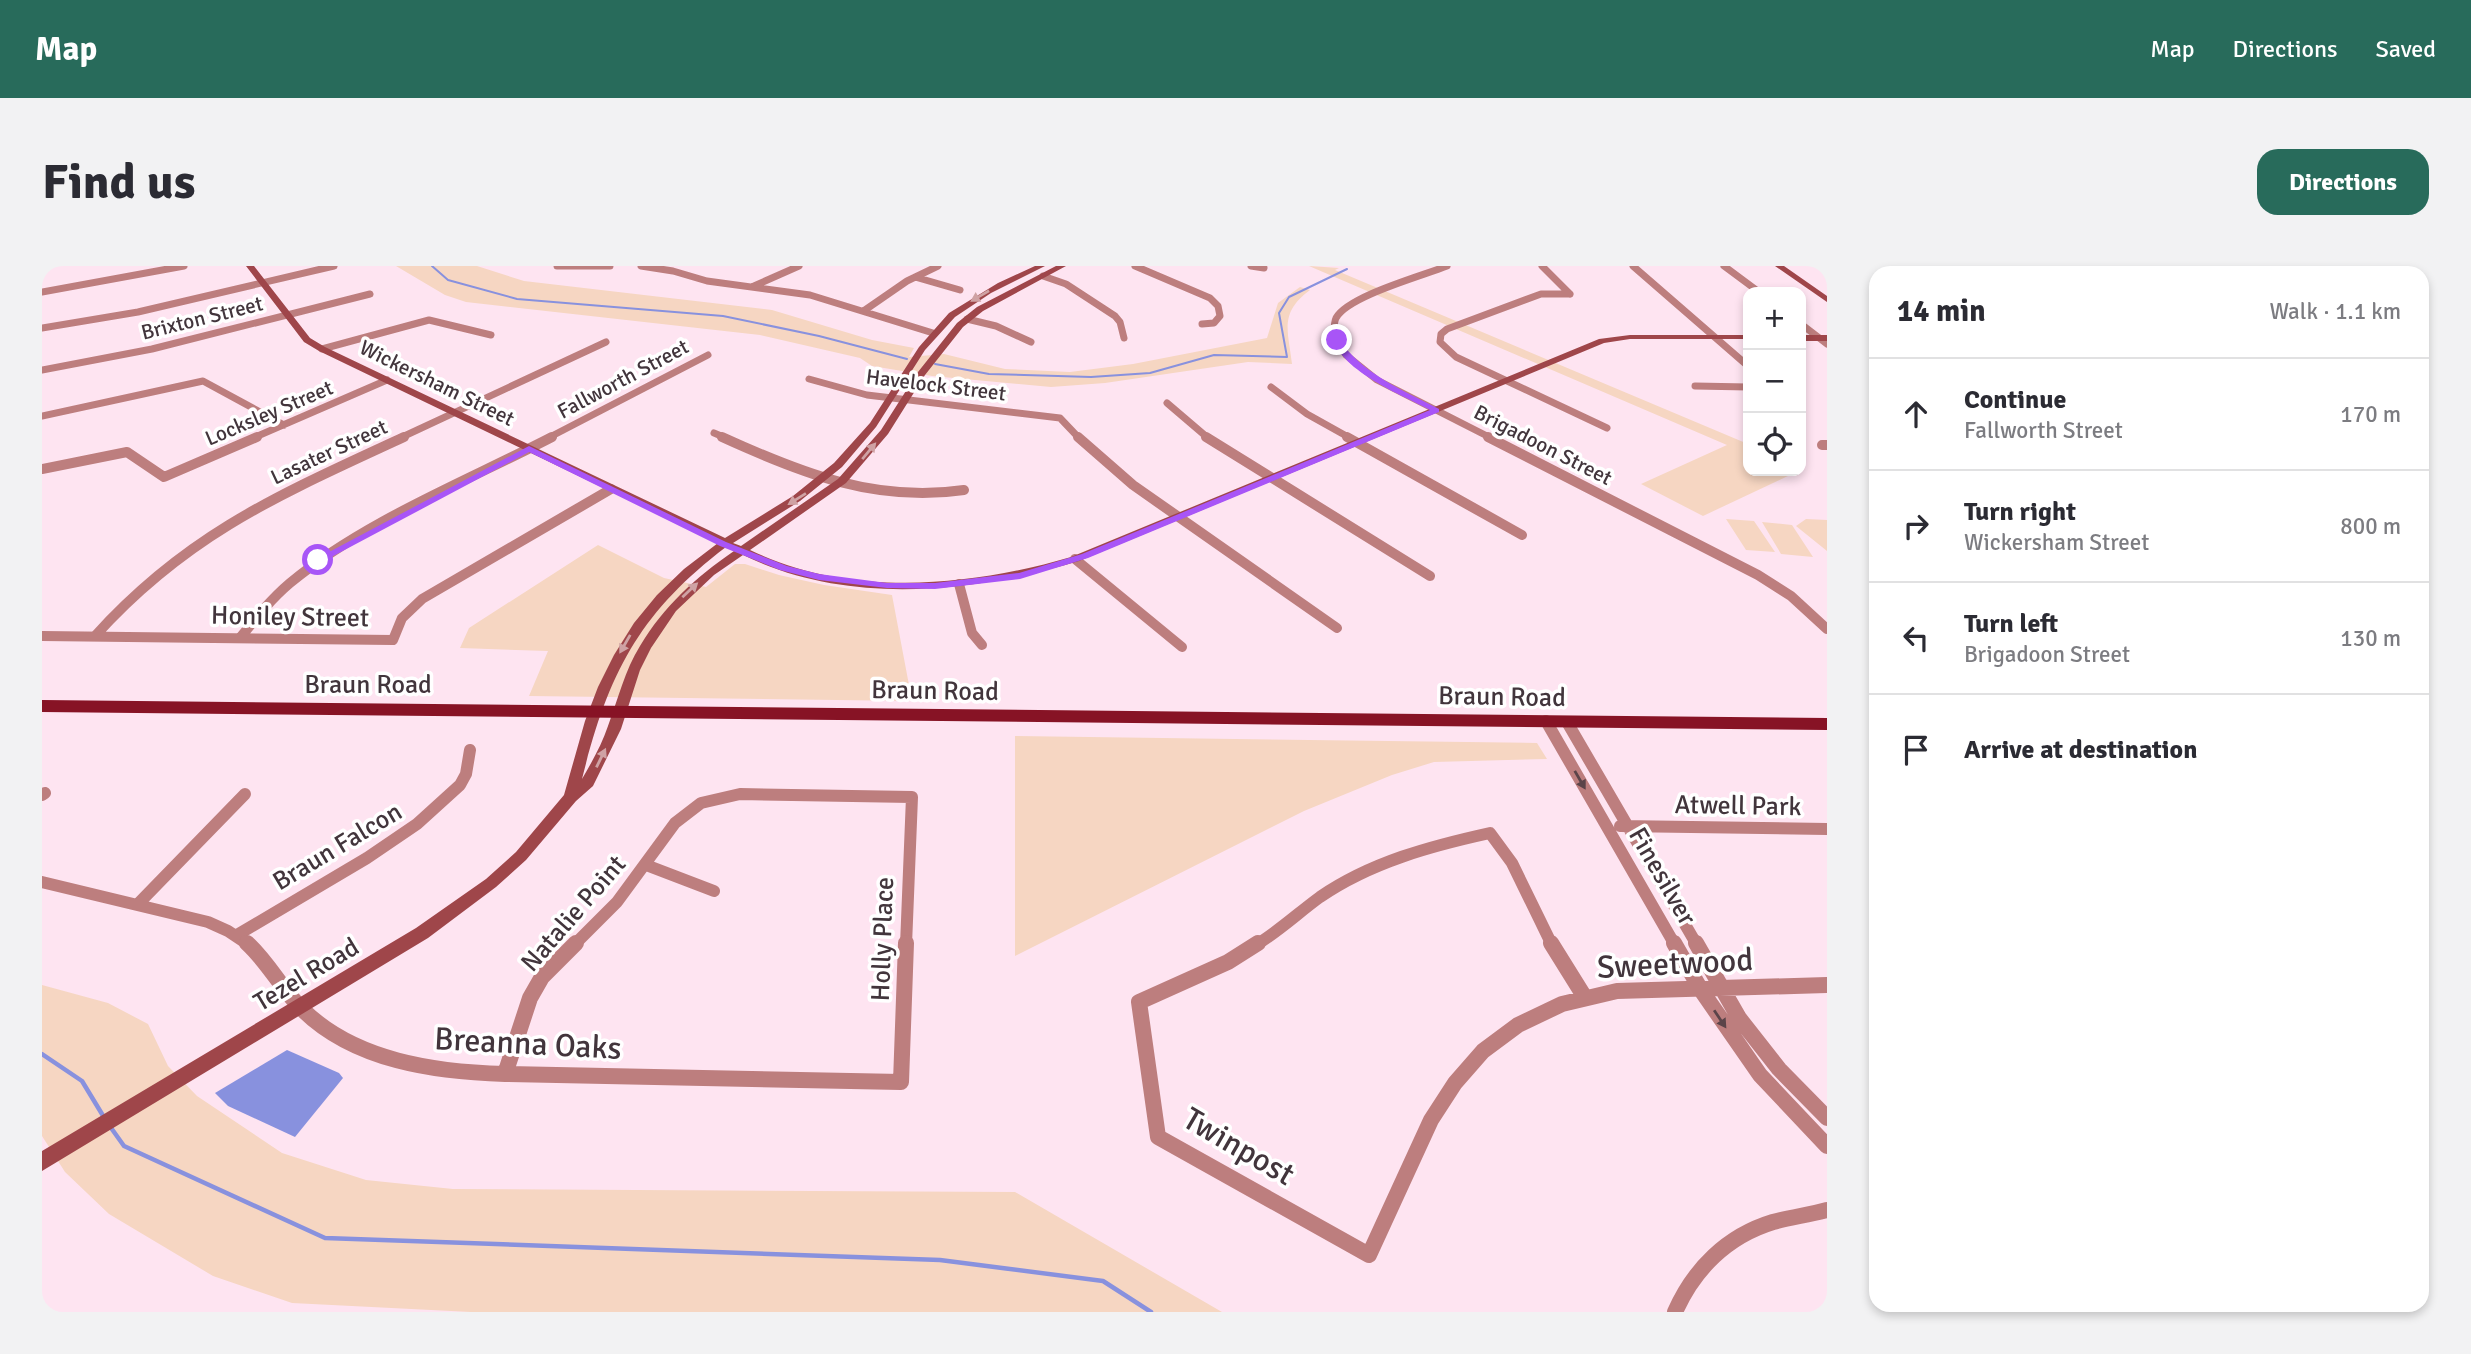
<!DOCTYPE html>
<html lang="en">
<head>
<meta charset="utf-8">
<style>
  body { margin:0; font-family:Signika,sans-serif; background:#f2f2f3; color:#2b2b33 }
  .controls { position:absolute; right:21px; top:21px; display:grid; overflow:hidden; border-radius:14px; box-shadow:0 4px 10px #0003 }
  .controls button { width:63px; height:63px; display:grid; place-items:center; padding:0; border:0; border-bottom:2px solid #e1e1e2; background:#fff; color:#2b2b33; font:35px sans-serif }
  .stop { position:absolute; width:21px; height:21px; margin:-16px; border:5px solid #a855f7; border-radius:50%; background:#fff }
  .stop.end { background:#a855f7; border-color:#fff; box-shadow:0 2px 7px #0008 }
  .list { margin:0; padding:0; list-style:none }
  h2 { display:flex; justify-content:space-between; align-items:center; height:91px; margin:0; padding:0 28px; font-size:30px }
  h2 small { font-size:23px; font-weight:400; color:#7c7c81 }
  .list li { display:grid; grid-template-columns:46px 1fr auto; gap:21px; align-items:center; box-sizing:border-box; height:112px; padding:0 28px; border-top:2px solid #e1e1e2 }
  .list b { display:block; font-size:26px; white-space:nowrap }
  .list p { margin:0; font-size:23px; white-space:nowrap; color:#7c7c81 }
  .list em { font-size:23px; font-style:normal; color:#7c7c81 }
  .icon { flex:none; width:38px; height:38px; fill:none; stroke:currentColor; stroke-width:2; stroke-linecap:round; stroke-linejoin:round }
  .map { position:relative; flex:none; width:1785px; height:1046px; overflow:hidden; border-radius:21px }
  header { display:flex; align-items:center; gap:42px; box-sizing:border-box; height:98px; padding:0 35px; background:#286b5b; color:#fff }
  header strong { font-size:33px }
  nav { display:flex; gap:38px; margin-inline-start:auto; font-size:24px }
  .intro { display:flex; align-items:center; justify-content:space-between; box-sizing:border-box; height:168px; padding:0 42px }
  h1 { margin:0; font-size:49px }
  .button { padding:18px 32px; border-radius:21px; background:#286b5b; color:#fff; font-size:24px; font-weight:700 }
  main { display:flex; gap:42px; padding:0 42px }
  aside { flex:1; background:#fff; border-radius:21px; box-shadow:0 4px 10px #0003 }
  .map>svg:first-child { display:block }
  .green { fill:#f6d6c2 }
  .water { fill:#8891de }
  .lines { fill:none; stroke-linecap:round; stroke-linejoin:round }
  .stream-far1 { stroke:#8891de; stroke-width:2 }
  .stream { stroke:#8891de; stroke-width:4.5 }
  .street-far3 { stroke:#bd7e7e; stroke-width:7 }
  .street-far2 { stroke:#bd7e7e; stroke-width:10 }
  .street-far1 { stroke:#bd7e7e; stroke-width:12 }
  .street { stroke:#bd7e7e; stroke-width:16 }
  .secondary { fill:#9f464a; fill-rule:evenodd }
  .primary { fill:#871325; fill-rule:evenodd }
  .oneway { fill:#cfa2a4 }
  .oneway2 { fill:#5b4449 }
  .route { fill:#a855f7 }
  .labels { text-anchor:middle; stroke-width:7; stroke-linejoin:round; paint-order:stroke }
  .far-street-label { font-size:21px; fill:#42353c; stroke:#fff }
  .street-label { font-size:26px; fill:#42353c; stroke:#fff }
  .near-street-label { font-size:32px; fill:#42353c; stroke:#fff }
</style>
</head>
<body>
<header>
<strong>Map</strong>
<nav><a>Map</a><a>Directions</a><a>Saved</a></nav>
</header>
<div class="intro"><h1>Find us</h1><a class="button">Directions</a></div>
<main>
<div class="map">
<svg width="1785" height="1046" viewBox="0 0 1785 1046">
  <rect width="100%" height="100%" fill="#fee4f1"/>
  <path class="green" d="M 354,0 L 435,0 L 482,15 L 730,44 L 830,74 L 872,82 L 867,91 L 902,88 L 963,103 L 1028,106 L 1091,98 L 1225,72 L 1236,37 L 1258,21 L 1268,24 C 1237,47 1246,64 1250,98 L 1206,96 L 1063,117 L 1009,121 L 890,110 L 830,100 L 818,92 L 718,69 L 424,36 L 403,29 Z
    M 1267,0 L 1297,2 L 1293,4 L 1706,178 L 1706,205 L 1739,205 L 1748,209 L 1661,250 L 1599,218 L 1685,179 Z
    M 1684,253 L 1712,255 L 1733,286 L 1704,284 Z
    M 1764,253 L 1785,254 L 1785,285 L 1754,260 Z
    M 1720,256 L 1750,259 L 1771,291 L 1739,288 Z
    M 556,279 L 622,312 L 664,321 L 693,298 L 703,298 L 737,309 L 782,319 L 850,329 L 870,435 L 487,430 L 506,385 L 418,382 L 427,362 Z
    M 973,470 L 1495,477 L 1505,493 L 1392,496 L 1350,509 L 1262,545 L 973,690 Z
    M 0,719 L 66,737 L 106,758 L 126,800 L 155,830 L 240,887 L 324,914 L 411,923 L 973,926 L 1180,1046 L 429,1046 L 250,1037 L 171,1010 L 67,948 L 23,906 L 0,870 Z"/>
  <path class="water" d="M 245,784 L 297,807 L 301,812 L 253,871 L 186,840 L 173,827 Z"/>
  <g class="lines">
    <path class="stream-far1" d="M 390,0 L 406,14 L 475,33 L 681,50 L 777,70 L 865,93
      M 893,98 L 947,108 L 1049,111 L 1108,107 L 1172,89 L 1245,91 L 1237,47 L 1247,31 L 1305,3"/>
    <path class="stream" d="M 0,788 L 40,815 L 63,853
      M 67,859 L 82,880 L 283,972 L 898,994 L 1061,1015 L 1109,1046"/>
    <path class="street-far3" d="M 515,0 L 568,0
      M 599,0 L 631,5 L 665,15 L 768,29 L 891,67
      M 1093,0 L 1168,32 L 1176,40 L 1178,50 L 1172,57 L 1160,58
      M 1209,0 L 1222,2
      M 1405,0 C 1380,10 1306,30 1294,52 C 1292,56 1292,64 1292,68 L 1304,89 L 1335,114 L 1449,172
      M 1500,0 L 1528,28
      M 1591,0 L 1706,100
      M 1682,0 L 1717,26
      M 1001,10 L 1024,18 L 1073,50 L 1078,56 L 1082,72
      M 873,11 L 918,24
      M 712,20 L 757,0
      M 0,26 L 142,0
      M 1528,28 L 1499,28 L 1405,63 L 1399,68 L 1398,76 L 1414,91 L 1565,162
      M 823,44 L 865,15 L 896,0
      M 925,53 L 954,60 L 989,76
      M 1759,58 L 1785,78
      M 0,62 L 96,46 L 292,0
      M 280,83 L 387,54 L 449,69
      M 0,104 L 110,83 L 328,28
      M 767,113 L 825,129 L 1018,152 L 1037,172
      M 1653,120 L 1706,121
      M 1229,121 L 1265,148 L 1308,172
      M 1125,137 L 1166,172
      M 0,150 L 161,115 L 242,159
      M 672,167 L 684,172
      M 211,172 L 345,114
      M 358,172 L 564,76
      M 506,172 L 666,89"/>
    <path class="street-far2" d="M 680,171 C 759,207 834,237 922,224
      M 1036,171 L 1091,219 L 1295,362
      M 1164,171 L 1388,310
      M 1305,171 L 1480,269
      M 1446,171 L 1716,309 L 1749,330 L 1785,363
      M 1780,179 L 1785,179
      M 0,203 L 85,186 L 122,211 L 215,171
      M 1033,293 L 1140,381
      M 917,318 L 930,367 L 940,379
      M 0,370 L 351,374 L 360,352 L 380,333 L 569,223
      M 53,370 C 146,267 239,228 362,171
      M 198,372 C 214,352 229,333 248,317 C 323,255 423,216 510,171"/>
    <path class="street-far1" d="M 1504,455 L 1633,679
      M 1525,456 L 1655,679
      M 0,529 L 3,527
      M 1578,560 L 1785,563
      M 604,599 L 672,625
      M 0,616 L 166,656 L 186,665 L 207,679
      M 95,639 L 203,528
      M 195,669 L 325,592 L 375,558 L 418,519 L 424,508 L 428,484
      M 532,679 L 575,636 L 633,557 L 659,537 L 698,528 L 870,531 L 864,679
      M 1214,679 C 1237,665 1256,647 1278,631 C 1329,596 1389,580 1448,567 L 1470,597 L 1510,679"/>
    <path class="street" d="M 205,677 C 227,697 240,724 261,744 C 313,795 393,806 463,808
      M 1216,677 L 1186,696 L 1097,736 L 1116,871 L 1327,989 L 1389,854 L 1413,817 L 1441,785 L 1476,759 L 1520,738 L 1575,725 L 1785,719
      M 1509,677 L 1542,730
      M 1632,677 L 1659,724 L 1718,809 L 1785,880
      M 1654,677 L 1697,752 L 1737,803 L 1785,852
      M 463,808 L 859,816 L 864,677
      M 463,808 L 488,732 L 500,711 L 534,677
      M 1633,1046 C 1652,1003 1685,970 1731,956 C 1749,951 1767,949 1785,944"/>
    <path class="secondary" d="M 204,0 L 212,0 L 268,72 L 283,81 L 683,272 L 751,230 L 792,197 L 828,157 L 877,81 L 907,47 L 956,17 L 993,0 L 1003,0 L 949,27 L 913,51 L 883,84 L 834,161 L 800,201 L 758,235 L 691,277 L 699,280 L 796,213 L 839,164 L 876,106 L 915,57 L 935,41 L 1014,0 L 1024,0 L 941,45 L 921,61 L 883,109 L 846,168 L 804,217 L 708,284 C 807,332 927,321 1029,291 L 1557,73 L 1588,69 L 1706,69 L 1706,73 L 1588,73 L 1562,77 L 1037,295 C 929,327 805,340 701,289 L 672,309 L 634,345 L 609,382 L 598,404 L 579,463 L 551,520 L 534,535 L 484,594 L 454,621 L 386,672 L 0,905 L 0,885 L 374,662 L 444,613 L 474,586 L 522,529 L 543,455 L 556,421 L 572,389 L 592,357 L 615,329 L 642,303 L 676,277 L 277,85 L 262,76 ZM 684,281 L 692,285 C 654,311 622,340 598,380 C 583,404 576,433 566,460 C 560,478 550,496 540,513 C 566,408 597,347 684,281 Z
      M 1733,0 L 1742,0 L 1785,30 L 1785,36 Z
      M 1759,69 L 1785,69 L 1785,75 L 1759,75 Z"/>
    <path class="primary" d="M 0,434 L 1785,452 L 1785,464 L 0,446 Z"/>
  </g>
  <defs><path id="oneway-solid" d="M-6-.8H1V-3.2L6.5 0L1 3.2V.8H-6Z" transform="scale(1.75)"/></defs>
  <g class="oneway">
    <use href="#oneway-solid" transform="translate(938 30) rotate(150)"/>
    <use href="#oneway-solid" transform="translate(827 185) rotate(-50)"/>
    <use href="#oneway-solid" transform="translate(755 233) rotate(148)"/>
    <use href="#oneway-solid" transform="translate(648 324) rotate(-43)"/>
    <use href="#oneway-solid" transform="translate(583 378) rotate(120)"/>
    <use href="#oneway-solid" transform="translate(559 492) rotate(-64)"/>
  </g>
  <g class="oneway2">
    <use href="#oneway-solid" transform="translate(1538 514) rotate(60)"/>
    <use href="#oneway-solid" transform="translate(1678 753) rotate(56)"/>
  </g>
  <path class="route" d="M 1292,73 L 1297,73 C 1320,108 1361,124 1397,143 L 1397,146 L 1046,292 L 978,313 L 893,323 L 845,322 L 777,314 L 738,304 L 678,280 L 487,186 L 280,296 L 272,294 L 487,180 L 684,276 L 745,300 L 777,308 L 845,317 L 893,317 L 977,307 L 1040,288 L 1388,144 C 1360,129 1299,105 1292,73 Z"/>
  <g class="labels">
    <g class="far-street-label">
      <text transform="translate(160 52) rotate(-14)" y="7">Brixton Street</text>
      <text transform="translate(581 113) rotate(-28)" y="7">Fallworth Street</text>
      <text transform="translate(395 117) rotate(26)" y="7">Wickersham Street</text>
      <text transform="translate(894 119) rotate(7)" y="7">Havelock Street</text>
      <text transform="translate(227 147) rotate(-23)" y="7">Locksley Street</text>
      <text transform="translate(1501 179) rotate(27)" y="7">Brigadoon Street</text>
      <text transform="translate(287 186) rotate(-25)" y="7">Lasater Street</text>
    </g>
    <g class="street-label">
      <text transform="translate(248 350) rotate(1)" y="9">Honiley Street</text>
      <text x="326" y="427">Braun Road</text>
      <text transform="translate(893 424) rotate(1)" y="9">Braun Road</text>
      <text transform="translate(1460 430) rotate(1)" y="9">Braun Road</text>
      <text transform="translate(1696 539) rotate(1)" y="9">Atwell Park</text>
      <text transform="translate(295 580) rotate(-31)" y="9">Braun Falcon</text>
      <text transform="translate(1621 610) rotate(60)" y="9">Finesilver</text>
      <text transform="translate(531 647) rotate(-49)" y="9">Natalie Point</text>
      <text transform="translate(840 673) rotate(-88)" y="9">Holly Place</text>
      <text transform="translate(264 708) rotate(-31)" y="9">Tezel Road</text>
    </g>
    <g class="near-street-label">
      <text transform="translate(1633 697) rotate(-3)" y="11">Sweetwood</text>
      <text transform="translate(486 777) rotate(3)" y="11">Breanna Oaks</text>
      <text transform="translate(1197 880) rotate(30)" y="11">Twinpost</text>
    </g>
  </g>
</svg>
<div class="controls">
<button>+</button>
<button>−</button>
<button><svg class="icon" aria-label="locate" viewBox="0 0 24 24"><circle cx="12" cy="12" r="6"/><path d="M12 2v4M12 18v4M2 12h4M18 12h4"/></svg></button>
</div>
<div class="stop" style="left:276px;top:294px"></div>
<div class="stop end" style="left:1295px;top:74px"></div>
</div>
<aside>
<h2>14 min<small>Walk · 1.1 km</small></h2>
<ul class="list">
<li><svg class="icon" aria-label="ahead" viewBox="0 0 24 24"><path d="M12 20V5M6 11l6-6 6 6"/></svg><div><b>Continue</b><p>Fallworth Street</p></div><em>170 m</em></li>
<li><svg class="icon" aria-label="right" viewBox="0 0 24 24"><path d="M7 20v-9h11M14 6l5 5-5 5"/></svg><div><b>Turn right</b><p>Wickersham Street</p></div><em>800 m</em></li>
<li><svg class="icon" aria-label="left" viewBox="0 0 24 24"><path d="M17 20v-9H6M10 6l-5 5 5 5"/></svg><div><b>Turn left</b><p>Brigadoon Street</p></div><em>130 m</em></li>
<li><svg class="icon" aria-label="arrive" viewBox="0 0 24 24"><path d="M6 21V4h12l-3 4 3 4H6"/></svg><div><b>Arrive at destination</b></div></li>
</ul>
</aside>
</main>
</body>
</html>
